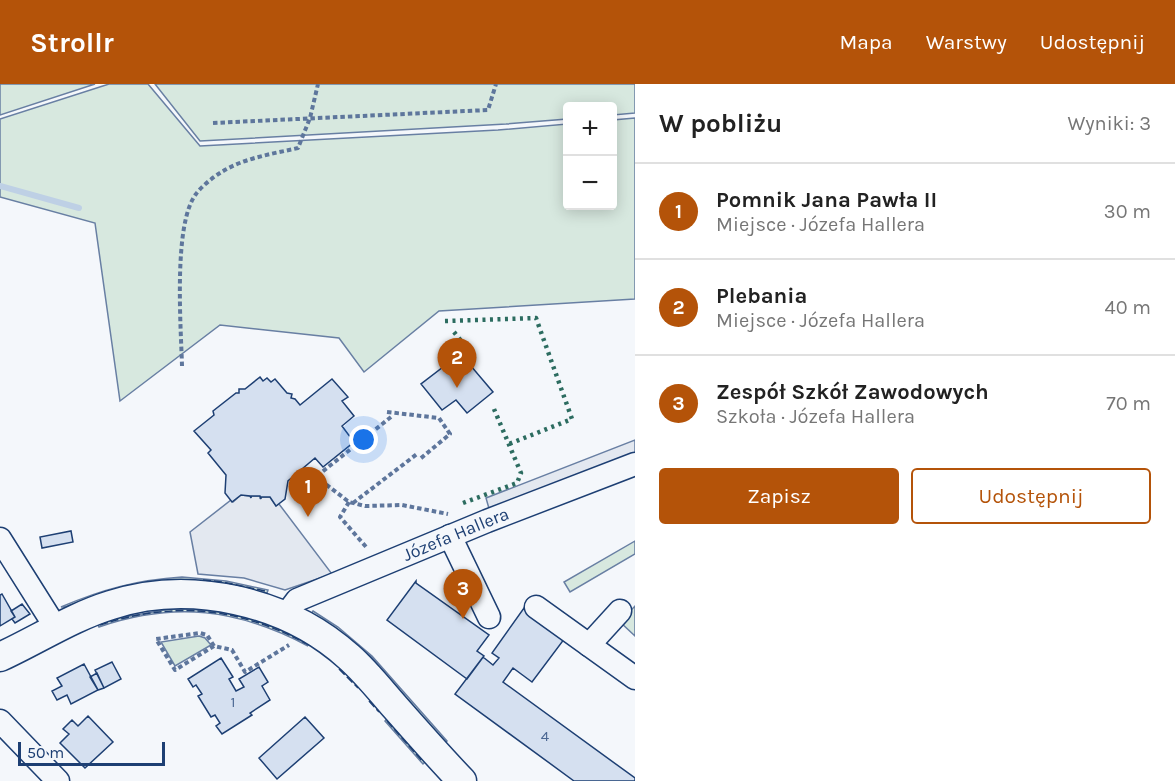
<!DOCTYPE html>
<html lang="pl">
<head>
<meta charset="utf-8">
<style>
  body { margin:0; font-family:Karla,sans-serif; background:#f2f2f2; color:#222 }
  .controls { position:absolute; right:18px; top:18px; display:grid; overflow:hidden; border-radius:6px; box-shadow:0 3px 15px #0003 }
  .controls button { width:54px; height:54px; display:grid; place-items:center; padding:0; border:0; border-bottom:2px solid #e0e0e0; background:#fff; color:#222; font:30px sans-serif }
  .scale { position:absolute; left:18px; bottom:15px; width:147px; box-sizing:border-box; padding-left:6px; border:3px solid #1d3f73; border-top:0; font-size:16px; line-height:21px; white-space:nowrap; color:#1d3f73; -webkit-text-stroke:4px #f4f7fb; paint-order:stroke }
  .you { position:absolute; left:364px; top:356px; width:21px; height:21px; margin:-15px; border:4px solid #fff; border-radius:50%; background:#1a73e8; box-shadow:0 0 0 9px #1a73e833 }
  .badge { display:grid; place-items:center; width:39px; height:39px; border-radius:50%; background:#b45309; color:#fff; font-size:20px; font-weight:700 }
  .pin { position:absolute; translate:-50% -50px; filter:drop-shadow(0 2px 3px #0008) }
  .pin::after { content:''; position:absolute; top:32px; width:21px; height:18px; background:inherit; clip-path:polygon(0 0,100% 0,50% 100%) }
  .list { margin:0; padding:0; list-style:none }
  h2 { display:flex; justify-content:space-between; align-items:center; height:78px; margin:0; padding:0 24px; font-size:26px }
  h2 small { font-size:20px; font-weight:400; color:#767676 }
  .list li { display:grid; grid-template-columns:39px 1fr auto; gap:18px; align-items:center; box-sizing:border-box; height:96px; padding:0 24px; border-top:2px solid #e0e0e0 }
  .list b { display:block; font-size:22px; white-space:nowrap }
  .list p { margin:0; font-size:20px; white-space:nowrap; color:#767676 }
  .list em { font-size:20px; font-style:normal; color:#767676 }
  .actions { display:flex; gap:12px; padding:18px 24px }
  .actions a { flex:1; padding:14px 0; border:2px solid #b45309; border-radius:6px; text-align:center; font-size:21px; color:#b45309 }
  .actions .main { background:#b45309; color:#fff }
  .map { position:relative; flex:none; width:635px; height:697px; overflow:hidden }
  header { display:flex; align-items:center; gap:36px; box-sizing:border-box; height:84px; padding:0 30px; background:#b45309; color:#fff }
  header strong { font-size:28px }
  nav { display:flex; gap:33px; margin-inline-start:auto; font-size:21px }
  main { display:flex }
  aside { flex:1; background:#fff }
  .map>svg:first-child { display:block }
  .green { fill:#d7e8df; stroke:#687fa3; stroke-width:1.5 }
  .parking { fill:#e3e8f0; stroke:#687fa3; stroke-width:1.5 }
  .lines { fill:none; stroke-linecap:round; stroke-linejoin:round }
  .stream { stroke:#bed0e5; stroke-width:6 }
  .building { fill:#d5e0f0; stroke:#1d3f73; stroke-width:1.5 }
  .minor-casing { stroke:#1d3f73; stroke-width:25 }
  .major-casing { stroke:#1d3f73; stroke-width:31 }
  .path { stroke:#5e769c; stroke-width:4; stroke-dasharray:4.5 3; stroke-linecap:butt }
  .minor { stroke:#f4f7fb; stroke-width:22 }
  .major { stroke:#f4f7fb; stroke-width:28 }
  .hedge { stroke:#2c6c60; stroke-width:4.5; stroke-dasharray:3 4.5; stroke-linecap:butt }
  .fence { stroke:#1d3f73; stroke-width:1.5; stroke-dasharray:8 3; stroke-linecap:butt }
  .labels { text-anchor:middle; stroke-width:4.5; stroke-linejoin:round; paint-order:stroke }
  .number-label { font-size:15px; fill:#4b6792 }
  .street-label { font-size:18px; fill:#1d3f73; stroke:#f4f7fb }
</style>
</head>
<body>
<header>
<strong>Strollr</strong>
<nav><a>Mapa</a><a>Warstwy</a><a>Udostępnij</a></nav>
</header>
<main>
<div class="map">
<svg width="635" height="697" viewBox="0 0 635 697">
  <rect width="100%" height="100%" fill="#f4f7fb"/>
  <path class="green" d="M 0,0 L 95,0 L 0,31 Z
    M 109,0 L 148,0 L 200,62 L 498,46 L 567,40 L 568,122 L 612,122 L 613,36 L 635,34 L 635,215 L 439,227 L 364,288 L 339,254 L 220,241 L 120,317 L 95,139 L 0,113 L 0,35 Z
    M 155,0 L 635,0 L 635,29 L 613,31 L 612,22 L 568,22 L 567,35 L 506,40 L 200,57 Z
    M 635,457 L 635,470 L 570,508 L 564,498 Z
    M 182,493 L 226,497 L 268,506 L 267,509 C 188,491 141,491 66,523 L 61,523 C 103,505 137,496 182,493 Z
    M 635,522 L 635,552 L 620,538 Z
    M 170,525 C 211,525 251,530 289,550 C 296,553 304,556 308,562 C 238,525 175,517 99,543 L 98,541 L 119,534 Z
    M 313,527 L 338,543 L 372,572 L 447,657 L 445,659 L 371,573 L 337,545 L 311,530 Z
    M 199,552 L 205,554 L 211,561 L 175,582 L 161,558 Z
    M 387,635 L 425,678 L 423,680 L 385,637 Z"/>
  <path class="parking" d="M 635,356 L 635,372 L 490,428 L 486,414 Z
    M 241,411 L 250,412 L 251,414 L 251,412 L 260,412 L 260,415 L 261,413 L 270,413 L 276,422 L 279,420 L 332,490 L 285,506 L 244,494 L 198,490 L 190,448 L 231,416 L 233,418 Z"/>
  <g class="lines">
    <path class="stream" d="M 0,102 L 79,124"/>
  </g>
  <path class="building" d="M 459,259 L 471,274 L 463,280 L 452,266 Z
    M 451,267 L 459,277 L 454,282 L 445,271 Z
    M 459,279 L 466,287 L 471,282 L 493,308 L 467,329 L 456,316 L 442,326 L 421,300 L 447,280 L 451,285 Z
    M 260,293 L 263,297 L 267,294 L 271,298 L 275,295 L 287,309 L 292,310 L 291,314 L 295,315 L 300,321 L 332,295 L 348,313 L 342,317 L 354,332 L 342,342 L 354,358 L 323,383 L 315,374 L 288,397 L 285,415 L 276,422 L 270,413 L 261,413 L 261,415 L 260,412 L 251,412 L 251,414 L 250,412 L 241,411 L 232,418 L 225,409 L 226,391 L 208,369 L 211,366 L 194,347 L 214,331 L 213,327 L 236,309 L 239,309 L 239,305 L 245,305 Z
    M 71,447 L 73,458 L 42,464 L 40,453 Z
    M 416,497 L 416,499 L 489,551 L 477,567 L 484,572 L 467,595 L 387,536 Z
    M 2,510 L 15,533 L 0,542 L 0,511 Z
    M 22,520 L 30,530 L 15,539 L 12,535 L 15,533 L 11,527 Z
    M 524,524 L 565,554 L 532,598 L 513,584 L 503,598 L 635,694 L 635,697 L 574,697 L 455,610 L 483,573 L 493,581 L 499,574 L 492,569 Z
    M 221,574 L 233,593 L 229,595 L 236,607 L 244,603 L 239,595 L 259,583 L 268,598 L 262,602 L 270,616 L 250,629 L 252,631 L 222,650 L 216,642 L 220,639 L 215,631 L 211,633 L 198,612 L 202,610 L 196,601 L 193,603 L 188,595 Z
    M 112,578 L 121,595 L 104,604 L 95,586 Z
    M 84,580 L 98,606 L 71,620 L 67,611 L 57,616 L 52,607 L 62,602 L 57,594 Z
    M 97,589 L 104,604 L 98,606 L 90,593 Z
    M 88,632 L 113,658 L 85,684 L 60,659 L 69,650 L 63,645 L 72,636 L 78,642 Z
    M 305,633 L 324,654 L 277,695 L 259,674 Z"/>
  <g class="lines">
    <defs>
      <g id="minor">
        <path d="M 450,452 L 489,533"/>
        <path d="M 0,455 L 56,544"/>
        <path d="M 536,523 L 635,594"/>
        <path id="s1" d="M 285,532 L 297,516 L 487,437 L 635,380"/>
        <path d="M 589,561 L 620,527"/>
        <path d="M 0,637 L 58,697"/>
      </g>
      <path id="major" d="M 0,573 C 37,556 72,533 111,521 C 190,495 287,517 349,573 C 366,588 380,606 395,623 C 417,648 439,673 462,697"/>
    </defs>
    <use href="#minor" class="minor-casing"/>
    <use href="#major" class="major-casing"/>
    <path class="path" d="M 213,39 L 488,26 L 496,0
      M 182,282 C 181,243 173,140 196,110 C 201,103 212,94 220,89 C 243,74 272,70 298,64 L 310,34 L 318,0
      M 387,328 L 439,334 L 450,350 L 420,375
      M 391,333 L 322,388 L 319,395 L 349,418 L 365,422 L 402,421 L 448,430
      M 349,418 L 340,433 L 367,464
      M 353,419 L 417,370
      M 214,562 L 207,551 L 200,549 L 156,555 L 175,586 L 214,562 L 232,566 L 245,588 L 289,561"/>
    <use href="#minor" class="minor"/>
    <use href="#major" class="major"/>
    <path class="hedge" d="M 445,237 L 536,234 L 572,335 L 509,360
      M 454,248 L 474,273
      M 463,419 L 517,399 L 521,389 L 494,325"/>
    <path class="fence" d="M 203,496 L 223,498 L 265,507
      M 100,541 C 173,517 237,523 305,559
      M 339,585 L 358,604
      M 369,617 L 379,628
      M 387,637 L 423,678"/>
  </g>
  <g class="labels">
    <g class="number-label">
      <text x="233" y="623">1</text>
      <text x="545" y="657">4</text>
    </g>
    <g class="street-label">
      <text dy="6" stroke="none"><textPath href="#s1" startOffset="192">Józefa Hallera</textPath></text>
    </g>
  </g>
</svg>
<div class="controls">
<button>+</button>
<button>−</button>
</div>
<div class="scale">50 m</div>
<div class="you"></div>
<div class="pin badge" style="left:308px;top:433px">1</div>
<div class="pin badge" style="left:457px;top:304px">2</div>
<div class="pin badge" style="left:463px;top:535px">3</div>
</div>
<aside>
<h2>W pobliżu<small>Wyniki: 3</small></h2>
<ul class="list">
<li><span class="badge">1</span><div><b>Pomnik Jana Pawła II</b><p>Miejsce · Józefa Hallera</p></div><em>30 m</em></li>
<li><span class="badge">2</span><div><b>Plebania</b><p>Miejsce · Józefa Hallera</p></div><em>40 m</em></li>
<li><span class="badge">3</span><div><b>Zespół Szkół Zawodowych</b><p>Szkoła · Józefa Hallera</p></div><em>70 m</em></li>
</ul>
<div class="actions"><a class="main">Zapisz</a><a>Udostępnij</a></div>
</aside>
</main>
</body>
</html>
